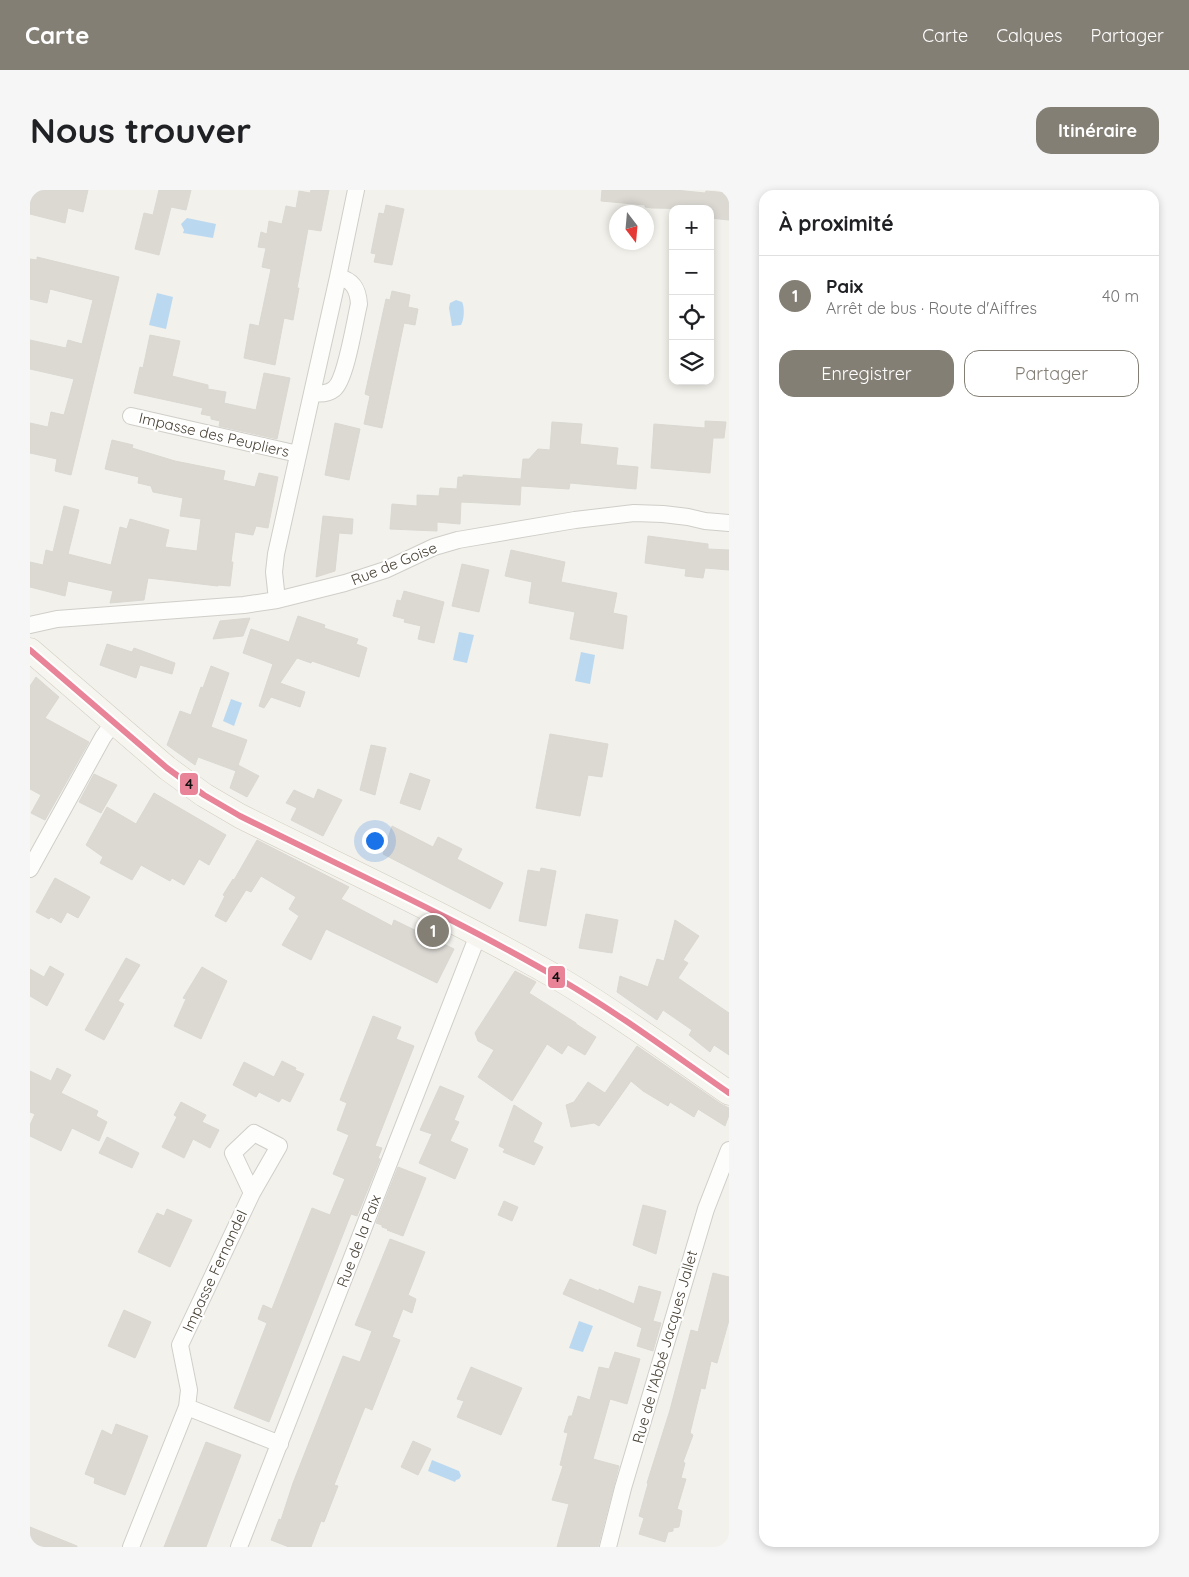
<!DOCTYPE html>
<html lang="fr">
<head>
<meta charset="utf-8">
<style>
  body { margin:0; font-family:Quicksand,sans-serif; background:#f6f6f6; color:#202124 }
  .controls { position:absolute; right:15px; top:15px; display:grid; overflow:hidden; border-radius:10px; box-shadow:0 2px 8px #0003 }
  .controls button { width:45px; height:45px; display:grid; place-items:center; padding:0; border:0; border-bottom:1px solid #e0e0e0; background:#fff; color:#202124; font:25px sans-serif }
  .compass { position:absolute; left:579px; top:15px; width:45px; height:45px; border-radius:50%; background:#fff; box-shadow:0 2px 8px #0003; rotate:164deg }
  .you { position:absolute; left:344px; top:650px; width:18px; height:18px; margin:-12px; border:4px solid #fff; border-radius:50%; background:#1a73e8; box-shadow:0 0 0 8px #1a73e833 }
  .badge { display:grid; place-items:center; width:32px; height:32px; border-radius:50%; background:#847f75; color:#fff; font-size:16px; font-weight:700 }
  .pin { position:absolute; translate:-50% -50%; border:2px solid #fff; box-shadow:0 1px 5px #0006 }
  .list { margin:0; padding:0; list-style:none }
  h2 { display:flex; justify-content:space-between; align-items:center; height:65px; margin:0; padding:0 20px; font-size:21px }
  h2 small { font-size:16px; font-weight:400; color:#757577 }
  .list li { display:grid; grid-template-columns:32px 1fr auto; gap:15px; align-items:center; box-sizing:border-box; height:80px; padding:0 20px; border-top:1px solid #e0e0e0 }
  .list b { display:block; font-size:19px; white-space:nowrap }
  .list p { margin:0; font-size:16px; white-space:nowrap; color:#757577 }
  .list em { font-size:16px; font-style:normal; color:#757577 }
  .actions { display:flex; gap:10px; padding:15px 20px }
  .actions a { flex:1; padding:11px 0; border:1px solid #847f75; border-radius:15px; text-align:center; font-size:18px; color:#847f75 }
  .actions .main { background:#847f75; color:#fff }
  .icon { flex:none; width:28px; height:28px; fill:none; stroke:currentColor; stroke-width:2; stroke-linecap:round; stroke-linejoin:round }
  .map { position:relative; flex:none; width:699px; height:1357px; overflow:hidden; border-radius:15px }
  header { display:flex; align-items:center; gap:30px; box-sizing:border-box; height:70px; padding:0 25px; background:#847f75; color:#fff }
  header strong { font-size:24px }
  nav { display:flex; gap:28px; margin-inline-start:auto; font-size:18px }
  .intro { display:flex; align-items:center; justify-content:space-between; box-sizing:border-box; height:120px; padding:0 30px }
  h1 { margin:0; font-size:35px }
  .button { padding:12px 22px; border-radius:15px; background:#847f75; color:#fff; font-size:18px; font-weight:700 }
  main { display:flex; gap:30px; padding:0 30px }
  aside { flex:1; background:#fff; border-radius:15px; box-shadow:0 2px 8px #0003 }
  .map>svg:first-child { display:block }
  .water { fill:#bad9f1 }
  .building { fill:#dcd9d3; stroke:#dad8d1 }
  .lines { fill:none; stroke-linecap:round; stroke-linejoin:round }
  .street-casing { stroke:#d0cec8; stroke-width:18 }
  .secondary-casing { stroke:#d2cec2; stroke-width:25 }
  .street { stroke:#fdfdfc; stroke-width:16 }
  .secondary { stroke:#f7f5ef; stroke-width:24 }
  .bus-1-casing { stroke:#fff; stroke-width:10 }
  .bus-1 { stroke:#e88398; stroke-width:6 }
  .labels { text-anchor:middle; stroke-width:4.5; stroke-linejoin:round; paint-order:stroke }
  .street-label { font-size:15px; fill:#494236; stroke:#fff }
  .line-badge { stroke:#fff; stroke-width:2 }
  .pale-badge-label { font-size:14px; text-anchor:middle; font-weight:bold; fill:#111 }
</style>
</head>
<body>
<header>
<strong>Carte</strong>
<nav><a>Carte</a><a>Calques</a><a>Partager</a></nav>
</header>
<div class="intro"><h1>Nous trouver</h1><a class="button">Itinéraire</a></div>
<main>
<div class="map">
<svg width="699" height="1357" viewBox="0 0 699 1357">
  <rect width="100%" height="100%" fill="#f2f1eb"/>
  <path class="water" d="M 157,28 L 186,34 L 183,48 L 153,43 L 154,40 L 151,34 Z
    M 127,103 L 143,107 L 136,139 L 119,135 Z
    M 426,110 L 432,112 C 435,117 434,131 431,135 L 422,136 L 419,118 L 420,113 Z
    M 429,442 L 444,445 L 437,473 L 423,470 Z
    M 551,462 L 565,465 L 560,494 L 545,491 Z
    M 201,509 L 212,513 L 204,536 L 193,531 Z
    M 549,1131 L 563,1136 L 553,1162 L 539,1158 Z
    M 402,1270 L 429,1281 L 431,1286 L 429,1289 L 426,1290 L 425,1292 L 398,1281 Z"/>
  <path class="building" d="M 0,0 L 58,0 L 53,22 L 38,18 L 35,33 L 0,24 Z
    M 129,0 L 161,0 L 156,20 L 141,17 L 129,65 L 105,59 L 114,23 L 123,25 Z
    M 281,0 L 299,0 L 291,41 L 278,39 L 267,98 L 269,98 L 263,130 L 254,128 L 245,175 L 214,168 L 220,134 L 229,136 L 241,79 L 232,77 L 236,58 L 228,57 L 231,42 L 237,44 L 239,31 L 252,34 L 256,16 L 266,18 L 269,1 L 280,3 Z
    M 572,0 L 645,0 L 675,3 L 676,1 L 699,3 L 699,30 L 680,28 L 680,19 L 622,18 L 615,17 L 615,15 L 571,11 Z
    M 356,15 L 374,19 L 362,75 L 344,72 L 346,64 L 341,63 L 349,23 L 354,24 Z
    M 7,67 L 89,87 L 41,285 L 25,281 L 27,269 L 0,263 L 0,233 L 18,237 L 21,222 L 34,225 L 44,189 L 0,179 L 0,150 L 36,158 L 38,150 L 52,154 L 63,110 L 20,99 L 17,113 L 0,109 L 0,69 L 7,70 Z
    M 362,101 L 380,105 L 378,117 L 388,119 L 385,135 L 374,133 L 352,238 L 334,234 L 340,206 L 335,204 L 356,109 L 360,110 Z
    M 120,145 L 150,151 L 142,186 L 178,195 L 178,199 L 196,202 L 194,213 L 226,220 L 234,183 L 260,188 L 247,249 L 189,236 L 190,231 L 181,229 L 181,226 L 171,224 L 173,218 L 104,203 L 110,177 L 113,178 Z
    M 675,231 L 696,232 L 694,248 L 683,248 L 680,283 L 621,278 L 624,234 L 675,238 Z
    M 522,232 L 552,234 L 550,254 L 588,258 L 586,275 L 608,277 L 606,299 L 540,293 L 539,299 L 491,296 L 490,315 L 431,312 L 430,334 L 407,332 L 407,341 L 360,339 L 362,314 L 387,316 L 387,305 L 409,306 L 410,298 L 427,299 L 428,287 L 433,287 L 433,285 L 491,289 L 493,269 L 499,269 L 508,259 L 520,260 Z
    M 305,233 L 330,239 L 319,290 L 295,285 Z
    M 82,250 L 103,255 L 102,258 L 145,271 L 195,281 L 193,290 L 225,297 L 229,283 L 248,287 L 238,338 L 226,336 L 223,345 L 205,342 L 201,372 L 203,372 L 200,396 L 188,395 L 188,396 L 118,388 L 114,410 L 80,413 L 83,401 L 38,391 L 35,406 L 0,397 L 0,372 L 13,375 L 16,360 L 23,362 L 34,316 L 49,320 L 38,364 L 81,375 L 90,337 L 97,339 L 100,329 L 139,340 L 135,357 L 167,361 L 171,329 L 150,326 L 153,308 L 123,302 L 121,296 L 108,293 L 109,287 L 75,279 Z
    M 293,326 L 323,329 L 322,344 L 309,343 L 305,381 L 286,387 Z
    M 618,346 L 678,354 L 678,359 L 699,360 L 699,380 L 675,378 L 673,388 L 655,386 L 656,379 L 615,373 Z
    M 481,360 L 535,372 L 531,392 L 587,403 L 583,423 L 597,426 L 593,459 L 540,449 L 545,422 L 499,413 L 502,392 L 475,386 Z
    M 432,374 L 459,380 L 449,422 L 422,416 Z
    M 374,401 L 414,412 L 404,453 L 388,449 L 391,436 L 374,432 L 375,429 L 363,426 L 367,410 L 371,411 Z
    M 268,426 L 295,435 L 294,438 L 328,449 L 326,454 L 337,458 L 329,487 L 282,471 L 281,473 L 267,468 L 250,493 L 275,502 L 270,517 L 241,507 L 234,518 L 229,516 L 243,474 L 213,463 L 221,439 L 259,452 Z
    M 220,428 L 213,446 L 183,449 L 190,431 Z
    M 77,454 L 102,462 L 104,458 L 145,473 L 142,484 L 110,475 L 106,488 L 70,475 Z
    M 181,476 L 199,483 L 181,537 L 217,550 L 206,581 L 168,567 L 165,575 L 137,555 L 150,521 L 161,525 L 171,497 L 173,498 Z
    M 6,487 L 29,507 L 15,528 L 59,552 L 15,630 L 1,623 L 11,605 L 0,599 L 0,496 Z
    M 520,544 L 578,554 L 572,587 L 558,585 L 550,626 L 506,618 Z
    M 341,555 L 356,558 L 345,605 L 330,600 Z
    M 208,575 L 229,586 L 217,607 L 200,598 Z
    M 380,583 L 400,590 L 390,620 L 370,613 Z
    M 64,584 L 87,595 L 71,623 L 49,612 Z
    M 288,599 L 312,610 L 293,646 L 261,630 L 267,618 L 256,613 L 264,600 L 284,609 Z
    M 124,603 L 196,645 L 179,675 L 169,669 L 154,695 L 142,688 L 140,691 L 111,675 L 102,690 L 70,673 L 73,667 L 56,655 L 77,617 L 106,634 Z
    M 362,636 L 403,657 L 408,647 L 432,659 L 427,669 L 473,693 L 460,719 L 353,664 Z
    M 227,650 L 319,697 L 311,709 L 362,736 L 364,730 L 424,759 L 407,793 L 296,739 L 281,770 L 252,755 L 269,726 L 259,719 L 266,707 L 231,686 L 221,702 L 216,700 L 196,732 L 185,726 L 195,706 L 193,705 L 203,689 L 204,690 Z
    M 511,678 L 526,681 L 516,736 L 489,731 L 498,680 L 510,682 Z
    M 25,688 L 60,707 L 48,728 L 37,722 L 31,733 L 21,727 L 19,729 L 6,722 Z
    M 556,724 L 588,730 L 582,763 L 549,758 Z
    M 645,730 L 669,746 L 653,770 L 658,773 L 648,788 L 699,823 L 699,865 L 684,855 L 680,862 L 659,845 L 662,840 L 633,820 L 627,830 L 587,802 L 590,786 L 618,797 L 627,769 L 634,771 Z
    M 96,768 L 110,775 L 88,811 L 94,814 L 74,850 L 55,840 Z
    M 20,776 L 34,784 L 17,816 L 0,806 L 0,779 L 14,787 Z
    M 172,777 L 197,791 L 171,849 L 144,836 L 156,809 L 153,808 Z
    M 485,781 L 506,792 L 499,803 L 546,833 L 546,834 L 566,847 L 555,865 L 538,855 L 532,864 L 517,854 L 482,911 L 448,887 L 464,860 L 448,851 L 445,843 Z
    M 343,826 L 371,837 L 366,849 L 384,856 L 345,956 L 352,958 L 348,968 L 350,969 L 327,1026 L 321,1024 L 239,1232 L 204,1218 L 237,1133 L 228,1129 L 233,1115 L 242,1119 L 282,1018 L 300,1025 L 315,989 L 303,984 L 319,945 L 307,940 L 317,913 L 310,910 Z
    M 607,856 L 691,914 L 699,918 L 699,925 L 695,936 L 668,919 L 664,927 L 640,912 L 638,916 L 613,901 L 601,891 L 569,936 L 564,933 L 541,937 L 536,915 L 544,912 L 558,892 L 575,903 Z
    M 252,871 L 266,878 L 265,880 L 274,884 L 260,912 L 252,908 L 249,912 L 229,902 L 226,907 L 203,895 L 214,872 L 244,887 Z
    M 27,878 L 41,885 L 31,903 L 68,921 L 66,926 L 77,932 L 69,951 L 42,938 L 31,961 L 0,946 L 0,935 L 5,924 L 0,922 L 0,881 L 21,891 Z
    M 410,896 L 434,906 L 424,930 L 429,932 L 420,951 L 438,959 L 425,989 L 389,973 L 402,944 L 390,940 Z
    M 151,912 L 176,925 L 172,932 L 189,940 L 180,958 L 163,949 L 154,968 L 132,957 L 147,927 L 144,925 Z
    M 484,915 L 512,933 L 503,952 L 513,957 L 504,975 L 473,962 L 475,959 L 469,956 Z
    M 77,947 L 109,963 L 102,978 L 69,963 Z
    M 368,977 L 396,988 L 373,1046 L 357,1040 L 358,1039 L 352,1037 L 352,1035 L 346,1033 Z
    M 474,1011 L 488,1017 L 482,1031 L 468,1025 Z
    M 613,1015 L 636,1021 L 626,1064 L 603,1055 Z
    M 137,1019 L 162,1030 L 140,1077 L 108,1062 L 127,1023 L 134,1026 Z
    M 360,1049 L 395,1062 L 378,1105 L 386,1109 L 382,1123 L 373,1119 L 362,1147 L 370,1150 L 342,1220 L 335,1217 L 304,1295 L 308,1296 L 294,1332 L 291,1331 L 281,1357 L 259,1357 L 241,1350 L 249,1329 L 251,1330 L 263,1293 L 313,1166 L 330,1172 L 342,1141 L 325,1135 Z
    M 683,1083 L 699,1087 L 699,1130 L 687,1173 L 681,1171 L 675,1199 L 671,1198 L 660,1243 L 663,1245 L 653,1272 L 655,1273 L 651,1288 L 656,1289 L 647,1319 L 652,1321 L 649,1337 L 643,1338 L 643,1341 L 638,1342 L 635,1352 L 609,1344 L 614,1328 L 609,1326 L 618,1294 L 617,1293 L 640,1220 L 661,1140 L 668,1142 Z
    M 540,1089 L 569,1101 L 569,1099 L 604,1114 L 609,1096 L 631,1102 L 623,1131 L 631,1133 L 623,1161 L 607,1156 L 612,1138 L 533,1104 Z
    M 94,1120 L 121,1132 L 105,1168 L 78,1156 Z
    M 585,1162 L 610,1169 L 597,1214 L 580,1209 L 563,1269 L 589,1276 L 568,1357 L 527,1357 L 539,1314 L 522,1310 L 533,1276 L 530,1275 L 538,1243 L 534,1242 L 539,1226 L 542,1226 L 548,1206 L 560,1210 L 569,1177 L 579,1179 Z
    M 441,1177 L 492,1198 L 471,1245 L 427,1227 L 434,1211 L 427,1209 Z
    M 86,1234 L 118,1246 L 95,1305 L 64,1293 L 65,1288 L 55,1284 L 72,1240 L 82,1245 Z
    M 383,1251 L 401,1259 L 388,1285 L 371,1277 Z
    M 176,1252 L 211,1265 L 176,1357 L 134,1357 Z
    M 0,1337 L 47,1356 L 47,1357 L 0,1357 Z"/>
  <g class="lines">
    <defs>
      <path id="street" d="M 282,203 C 290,204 298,204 304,199 C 316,190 325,130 329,114 C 328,99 323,90 308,87
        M 101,226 L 268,264
        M 247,410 L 244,382 L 246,364 L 308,87 L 326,0
        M 0,435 L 27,429 L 214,415 L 247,410 L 315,393 L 355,380 L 404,357 L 428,350 L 545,330 L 604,323 L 633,324 L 658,327 L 675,331 L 699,333
        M 0,679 L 73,547 L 84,532
        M 157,1217 L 159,1200 L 150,1155 L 222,1003 L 249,956 L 224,943 L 203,963 L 222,1003
        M 101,1357 L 157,1217 L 250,1254
        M 209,1357 L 448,745
        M 578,1357 L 593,1298 L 676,1019 L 699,960"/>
      <path id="secondary" d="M 0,460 L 137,578 L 174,605 L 210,626 C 318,680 429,731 533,791 C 590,825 644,865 699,903"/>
    </defs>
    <use href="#street" class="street-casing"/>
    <use href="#secondary" class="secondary-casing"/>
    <use href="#street" class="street"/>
    <use href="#secondary" class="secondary"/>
    <defs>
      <path id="bus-1" d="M 0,460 L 137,578 L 174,605 L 210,626 C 318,680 429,730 533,791 C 591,825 644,865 699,903"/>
    </defs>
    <use href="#bus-1" class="bus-1-casing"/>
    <use href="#bus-1" class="bus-1"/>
  </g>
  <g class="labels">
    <g class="street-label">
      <text transform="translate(184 245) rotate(13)" y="5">Impasse des Peupliers</text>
      <text transform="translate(364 374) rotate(-22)" y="5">Rue de Goise</text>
      <text transform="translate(329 1051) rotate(-69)" y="5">Rue de la Paix</text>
      <text transform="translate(185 1081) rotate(-65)" y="5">Impasse Fernandel</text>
      <text transform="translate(635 1157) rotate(-74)" y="5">Rue de l'Abbé Jacques Jallet</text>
    </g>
  </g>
  <g class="line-badge">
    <rect x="149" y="582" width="20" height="24" rx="5" fill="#e88398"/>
    <rect x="517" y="775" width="19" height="24" rx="5" fill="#e88398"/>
  </g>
  <g class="pale-badge-label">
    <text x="159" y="599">4</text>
    <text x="526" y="792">4</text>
  </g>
</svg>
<div class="controls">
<button>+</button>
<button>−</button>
<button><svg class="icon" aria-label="locate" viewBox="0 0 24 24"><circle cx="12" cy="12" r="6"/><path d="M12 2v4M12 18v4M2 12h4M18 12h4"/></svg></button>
<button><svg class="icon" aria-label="layers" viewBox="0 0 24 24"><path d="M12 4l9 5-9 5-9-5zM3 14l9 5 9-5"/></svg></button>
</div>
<svg class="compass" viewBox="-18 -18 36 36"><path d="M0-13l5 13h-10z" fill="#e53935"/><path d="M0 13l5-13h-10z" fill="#757577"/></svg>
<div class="you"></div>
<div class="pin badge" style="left:403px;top:741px">1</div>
</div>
<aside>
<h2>À proximité<small></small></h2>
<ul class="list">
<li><span class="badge">1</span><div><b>Paix</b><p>Arrêt de bus · Route d'Aiffres</p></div><em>40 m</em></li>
</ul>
<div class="actions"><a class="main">Enregistrer</a><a>Partager</a></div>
</aside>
</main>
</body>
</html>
